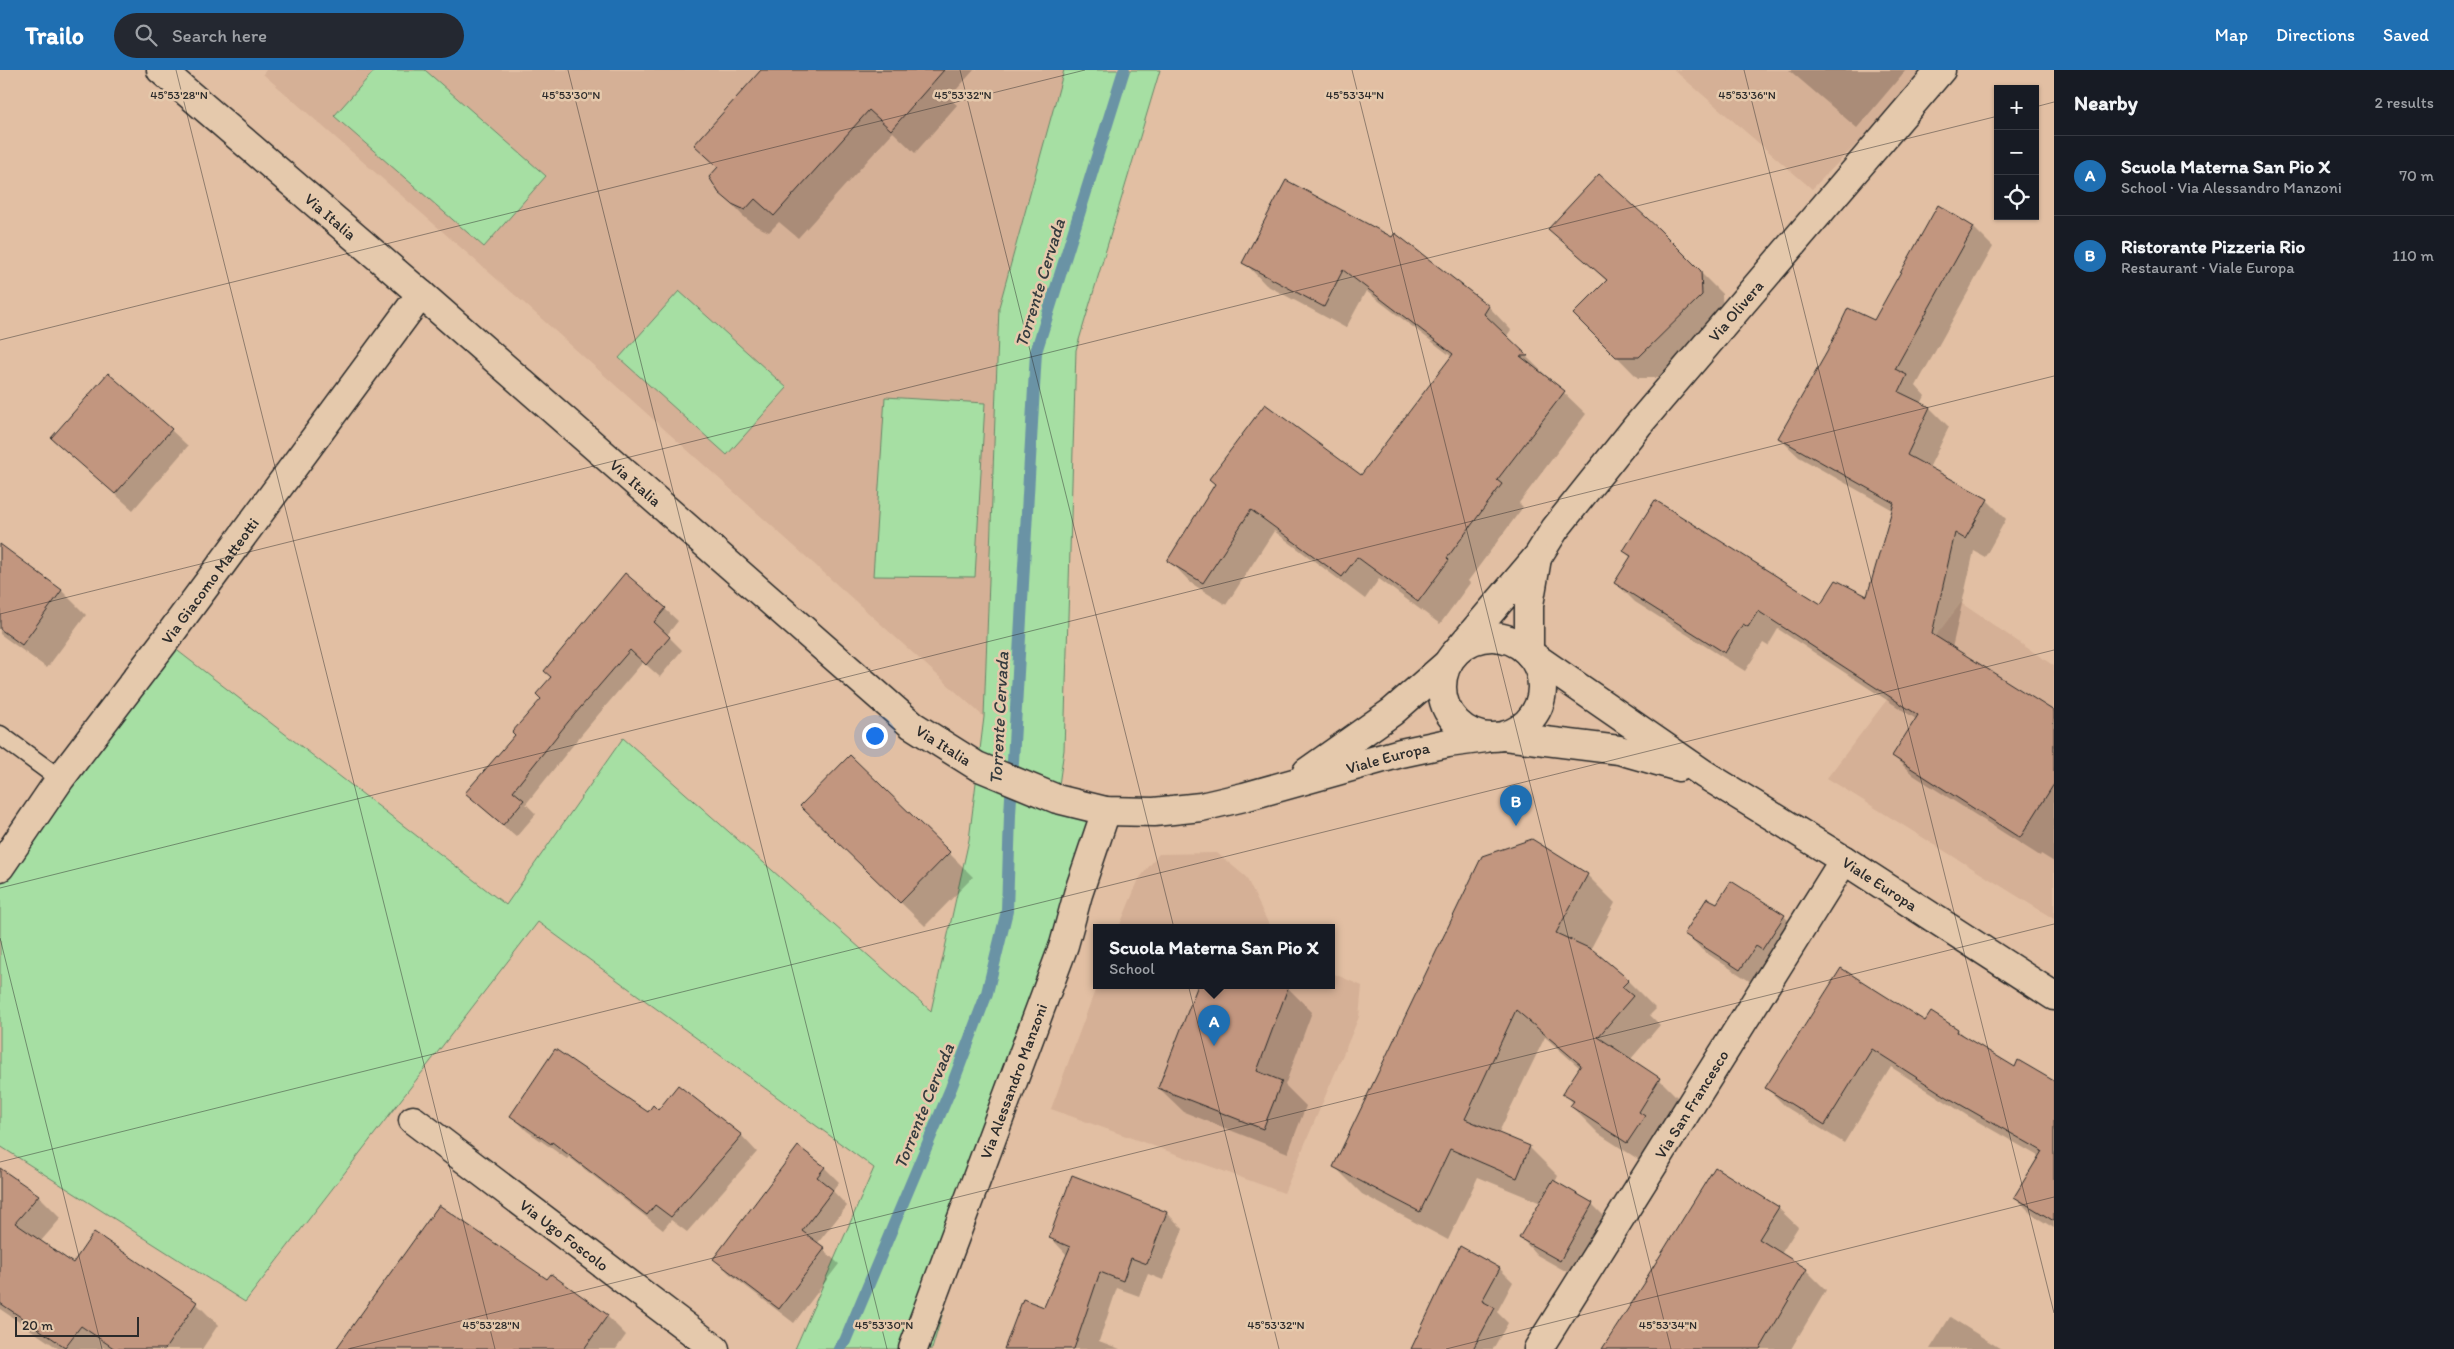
<!DOCTYPE html>
<html lang="en">
<head>
<meta charset="utf-8">
<style>
  body { margin:0; font-family:Itim,sans-serif; background:#242831; color:#f1f3f6 }
  .controls { position:absolute; right:15px; top:15px; display:grid; overflow:hidden; border-radius:0px; box-shadow:0 1px 4px #0004 }
  .controls button { width:45px; height:45px; display:grid; place-items:center; padding:0; border:0; border-bottom:1px solid #363941; background:#171b24; color:#f1f3f6; font:25px sans-serif }
  .scale { position:absolute; left:15px; bottom:12px; width:124px; box-sizing:border-box; padding-left:5px; border:2px solid #2b2b2b; border-top:0; font-size:14px; line-height:18px; white-space:nowrap; color:#2b2b2b; -webkit-text-stroke:4px #e5c9ac; paint-order:stroke }
  .you { position:absolute; left:874px; top:665px; width:18px; height:18px; margin:-12px; border:4px solid #fff; border-radius:50%; background:#1a73e8; box-shadow:0 0 0 8px #1a73e833 }
  .badge { display:grid; place-items:center; width:32px; height:32px; border-radius:50%; background:#1f6fb2; color:#fff; font-size:16px; font-weight:700 }
  .pin { position:absolute; translate:-50% -41px; filter:drop-shadow(0 1px 2px #0008) }
  .pin::after { content:''; position:absolute; top:26px; width:18px; height:15px; background:inherit; clip-path:polygon(0 0,100% 0,50% 100%) }
  .popup { position:absolute; left:1093px; top:854px; width:242px; height:65px; box-sizing:border-box; display:grid; place-content:center; border-radius:0px; background:#171b24; filter:drop-shadow(0 1px 4px #0005); font-size:16px; white-space:nowrap; color:#9ea1a6 }
  .popup b { font-size:19px; color:#f1f3f6 }
  .popup::after { content:''; position:absolute; left:50%; top:100%; margin-left:-10px; border:10px solid transparent; border-top-color:#171b24 }
  .list { margin:0; padding:0; list-style:none }
  h2 { display:flex; justify-content:space-between; align-items:center; height:65px; margin:0; padding:0 20px; font-size:21px }
  h2 small { font-size:16px; font-weight:400; color:#9ea1a6 }
  .list li { display:grid; grid-template-columns:32px 1fr auto; gap:15px; align-items:center; box-sizing:border-box; height:80px; padding:0 20px; border-top:1px solid #363941 }
  .list b { display:block; font-size:19px; white-space:nowrap }
  .list p { margin:0; font-size:16px; white-space:nowrap; color:#9ea1a6 }
  .list em { font-size:16px; font-style:normal; color:#9ea1a6 }
  .icon { flex:none; width:28px; height:28px; fill:none; stroke:currentColor; stroke-width:2; stroke-linecap:round; stroke-linejoin:round }
  .map { position:relative; flex:none; width:2054px; height:1279px; overflow:hidden }
  header { display:flex; align-items:center; gap:30px; box-sizing:border-box; height:70px; padding:0 25px; background:#1f6fb2; color:#fff }
  header strong { font-size:24px }
  nav { display:flex; gap:28px; margin-inline-start:auto; font-size:18px }
  .search { width:350px; height:45px; background:#242831; display:flex; align-items:center; gap:12px; box-sizing:border-box; padding:0 18px; border-radius:28px; color:#9ea1a6; font-size:19px }
  main { display:flex }
  aside { flex:1; background:#171b24 }
  .map>svg:first-child { display:block }
  .built { fill:#d5b096 }
  .green { fill:#a6dfa3; stroke:#688567 }
  .shadow { fill:#0003 }
  .lines { fill:none; stroke-linecap:round; stroke-linejoin:round }
  .stream { stroke:#6b93a5; stroke-width:12 }
  .building { fill:#c2967f; stroke:#2b2b2b }
  .lane-casing { stroke:#2b2b2b; stroke-width:21 }
  .street-casing { stroke:#2b2b2b; stroke-width:31 }
  .secondary-casing { stroke:#2b2b2b; stroke-width:31 }
  .lane { stroke:#e5c9ac; stroke-width:18 }
  .street { stroke:#e5c9ac; stroke-width:28 }
  .secondary { stroke:#e5c9ac; stroke-width:28 }
  .ticks { fill:none; stroke:#2b2b2b; stroke-width:1; stroke-opacity:0.45 }
  .labels { text-anchor:middle; stroke-width:5; stroke-linejoin:round; paint-order:stroke }
  .street-label { font-size:16px; fill:#2b2b2b; stroke:#e5c9ac }
  .water-label { font-size:18px; font-style:italic; fill:#363c3f; stroke:#e5c9ac }
  .ticks-label { font-size:12px; text-anchor:middle; fill:#2b2b2b; stroke:#e5c9ac; stroke-width:5; stroke-linejoin:round; paint-order:stroke }
</style>
</head>
<body>
<header>
<strong>Trailo</strong>
<div class="search"><svg class="icon" aria-label="search" viewBox="0 0 24 24"><circle cx="10" cy="10" r="6"/><path d="M15 15l6 6"/></svg>Search here</div>
<nav><a>Map</a><a>Directions</a><a>Saved</a></nav>
</header>
<main>
<div class="map">
<svg width="2054" height="1279" viewBox="0 0 2054 1279">
  <rect width="100%" height="100%" fill="#e2bfa3"/>
  <filter id="ink" filterUnits="userSpaceOnUse"><feTurbulence type="fractalNoise" baseFrequency=".02" numOctaves="2"/><feDisplacementMap in="SourceGraphic" scale="10" xChannelSelector="R" yChannelSelector="G"/><feConvolveMatrix kernelMatrix="1 2 1 2 8 2 1 2 1" color-interpolation-filters="sRGB"/></filter>
  <g filter="url(#ink)">
    <path class="built" d="M 266,0 L 1064,0 L 999,237 L 984,647 L 524,233 L 263,4 Z
      M 1674,0 L 1930,0 L 1812,119 Z
      M 1961,533 L 2054,596 L 2054,849 L 1827,708 Z
      M 1217,783 L 1246,807 L 1270,857 L 1119,857 L 1139,809 L 1159,784 Z
      M 1332,903 L 1362,916 L 1359,947 L 1284,1123 L 1051,1039 L 1097,915 L 1332,915 Z"/>
    <path class="green" d="M 375,0 L 425,0 L 546,106 L 484,177 L 334,46 Z
      M 1064,0 L 1160,0 L 1076,280 L 1064,680 L 1057,729 L 1106,741 L 1008,1024 L 932,1279 L 795,1279 L 874,1098 L 538,852 L 245,1232 L 0,1076 L 0,797 L 165,571 L 506,835 L 623,668 L 931,941 L 969,770 L 984,647 L 999,237 Z
      M 679,221 L 787,318 L 727,385 L 619,288 Z
      M 885,327 L 985,333 L 975,507 L 873,506 Z"/>
    <path class="shadow" d="M 762,0 L 974,0 L 949,28 L 957,35 L 915,83 L 893,62 L 798,168 L 779,152 L 769,162 L 756,156 L 743,146 L 720,122 L 718,98 L 696,75 Z
      M 1789,0 L 1906,0 L 1857,58 Z
      M 1938,137 L 1974,158 L 1993,177 L 1916,316 L 1925,326 L 1921,334 L 1930,338 L 1949,357 L 1929,398 L 1987,430 L 2006,449 L 1985,487 L 1974,481 L 1952,578 L 2054,643 L 2054,792 L 2041,784 L 2040,786 L 1913,705 L 1893,686 L 1916,649 L 1778,559 L 1768,576 L 1763,573 L 1745,601 L 1635,532 L 1616,513 L 1632,489 L 1624,481 L 1821,535 L 1867,528 L 1893,440 L 1799,387 L 1779,368 L 1874,252 Z
      M 1550,159 L 1658,160 L 1722,224 L 1723,246 L 1661,308 L 1638,308 L 1575,244 L 1608,212 Z
      M 1395,165 L 1489,237 L 1511,260 L 1506,267 L 1586,344 L 1519,433 L 1523,437 L 1468,511 L 1470,513 L 1440,554 L 1379,509 L 1365,529 L 1274,461 L 1226,535 L 1191,513 L 1169,490 L 1216,414 L 1361,407 L 1452,287 L 1366,221 L 1346,258 L 1266,215 L 1244,192 L 1392,168 Z
      M 171,360 L 188,376 L 133,440 L 52,368 Z
      M 0,476 L 62,521 L 86,545 L 47,598 L 0,564 Z
      M 665,539 L 678,551 L 667,565 L 682,580 L 660,607 L 643,592 L 581,665 L 526,734 L 536,744 L 516,767 L 479,735 L 516,665 L 543,629 L 552,608 L 545,601 Z
      M 826,760 L 949,783 L 973,807 L 925,856 Z
      M 1587,805 L 1615,833 L 1590,880 L 1628,911 L 1656,939 L 1650,945 L 1660,955 L 1630,990 L 1659,1009 L 1687,1037 L 1655,1100 L 1599,1064 L 1571,1036 L 1573,1033 L 1564,1023 L 1580,998 L 1545,967 L 1498,1064 L 1530,1078 L 1558,1106 L 1555,1112 L 1592,1134 L 1609,1151 L 1576,1207 L 1537,1185 L 1521,1168 L 1541,1133 L 1478,1107 L 1448,1170 L 1362,1124 L 1334,1096 Z
      M 1717,835 L 1784,846 L 1800,863 L 1757,916 L 1702,880 L 1686,863 Z
      M 1199,915 L 1280,915 L 1288,918 L 1312,942 L 1285,1015 L 1306,1036 L 1288,1083 L 1184,1042 L 1159,1018 Z
      M 1932,944 L 1958,960 L 1967,970 L 2015,998 L 2054,1013 L 2054,1158 L 2034,1146 L 2015,1127 L 2038,1086 L 1968,1046 L 1891,997 L 1844,1073 L 1786,1037 L 1767,1018 L 1926,953 Z
      M 678,1017 L 742,1066 L 757,1082 L 687,1162 L 671,1150 L 663,1160 L 569,1087 L 567,1089 L 527,1061 L 511,1045 L 648,1044 L 659,1041 Z
      M 824,1097 L 839,1112 L 833,1121 L 847,1136 L 817,1174 L 839,1194 L 794,1253 L 730,1204 L 715,1189 Z
      M 0,1099 L 39,1126 L 61,1148 L 40,1172 L 73,1195 L 196,1233 L 218,1255 L 202,1279 L 106,1279 L 103,1277 L 102,1279 L 59,1279 L 0,1239 Z
      M 1073,1106 L 1167,1143 L 1183,1159 L 1163,1210 L 1148,1204 L 1139,1226 L 1117,1218 L 1099,1271 L 1120,1279 L 1005,1279 L 1045,1238 L 1067,1185 L 1051,1168 Z
      M 1778,1138 L 1798,1157 L 1781,1184 L 1806,1200 L 1826,1220 L 1791,1279 L 1603,1279 Z
      M 1460,1177 L 1500,1199 L 1513,1212 L 1497,1242 L 1508,1253 L 1493,1279 L 1455,1279 Z
      M 551,1206 L 607,1246 L 626,1265 L 616,1279 L 343,1279 L 547,1211 Z
      M 1950,1247 L 2001,1279 L 1930,1279 Z"/>
    <g class="lines">
      <path class="stream" d="M 839,1279 L 845,1271 L 951,1018 L 987,923 L 1007,841 L 1010,745 L 1036,282 L 1124,0"/>
    </g>
    <path class="building" d="M 761,0 L 944,0 L 891,60 L 869,40 L 774,146 L 755,129 L 745,140 L 732,134 L 719,123 L 709,107 L 718,97 L 694,75 Z
      M 1599,104 L 1659,159 L 1701,201 L 1702,225 L 1639,287 L 1616,287 L 1573,244 L 1607,210 L 1548,159 Z
      M 1286,110 L 1392,167 L 1395,163 L 1489,236 L 1484,244 L 1528,286 L 1520,286 L 1565,321 L 1497,410 L 1502,414 L 1447,488 L 1449,490 L 1418,532 L 1357,487 L 1342,507 L 1251,440 L 1203,513 L 1167,491 L 1215,414 L 1209,409 L 1265,334 L 1361,405 L 1453,284 L 1343,200 L 1324,237 L 1242,193 Z
      M 1938,135 L 1974,157 L 1895,299 L 1907,305 L 1899,322 L 1930,337 L 1907,385 L 1988,429 L 1965,469 L 1955,463 L 1932,564 L 2054,641 L 2054,714 L 2020,768 L 1892,686 L 1918,645 L 1758,541 L 1748,557 L 1743,554 L 1725,583 L 1614,513 L 1631,486 L 1623,481 L 1655,430 L 1821,534 L 1836,510 L 1867,526 L 1894,433 L 1778,368 L 1827,282 L 1848,238 L 1874,250 Z
      M 108,303 L 172,359 L 115,424 L 51,368 Z
      M 0,474 L 62,520 L 22,575 L 0,559 Z
      M 625,503 L 666,538 L 654,552 L 670,567 L 646,595 L 630,580 L 568,652 L 513,721 L 524,730 L 503,755 L 465,723 L 515,665 L 512,662 L 541,629 L 536,624 L 551,607 L 544,601 Z
      M 850,685 L 950,782 L 900,833 L 800,736 Z
      M 1532,769 L 1588,804 L 1556,863 L 1593,880 L 1629,910 L 1622,917 L 1633,926 L 1598,967 L 1660,1008 L 1639,1042 L 1645,1046 L 1627,1073 L 1570,1036 L 1574,1031 L 1562,1024 L 1581,995 L 1516,940 L 1465,1049 L 1530,1076 L 1517,1108 L 1450,1079 L 1420,1142 L 1333,1097 L 1482,786 Z
      M 1731,811 L 1785,845 L 1762,880 L 1756,876 L 1740,900 L 1684,864 L 1707,828 L 1717,833 Z
      M 1841,898 L 1925,951 L 1931,942 L 1958,959 L 1957,962 L 2015,997 L 2018,990 L 2054,1011 L 2054,1151 L 2014,1127 L 2042,1081 L 1947,1027 L 1872,979 L 1825,1055 L 1765,1018 Z
      M 1198,915 L 1289,915 L 1257,1001 L 1282,1011 L 1263,1059 L 1158,1018 Z
      M 555,979 L 648,1042 L 653,1035 L 658,1040 L 678,1015 L 742,1065 L 671,1147 L 655,1135 L 647,1145 L 552,1072 L 551,1074 L 510,1046 Z
      M 798,1076 L 825,1097 L 817,1107 L 833,1120 L 802,1161 L 825,1178 L 779,1239 L 713,1189 Z
      M 1715,1097 L 1779,1137 L 1759,1169 L 1807,1199 L 1760,1279 L 1602,1279 L 1646,1211 L 1645,1210 Z
      M 0,1098 L 39,1125 L 15,1153 L 73,1193 L 94,1162 L 197,1232 L 165,1279 L 115,1279 L 81,1256 L 65,1277 L 0,1233 Z
      M 1072,1105 L 1167,1142 L 1147,1194 L 1131,1188 L 1123,1211 L 1100,1202 L 1074,1279 L 1004,1279 L 1023,1229 L 1044,1237 L 1070,1177 L 1049,1168 Z
      M 1553,1110 L 1593,1133 L 1560,1191 L 1519,1168 Z
      M 439,1135 L 547,1209 L 551,1204 L 608,1245 L 584,1279 L 336,1279 Z
      M 1460,1176 L 1500,1198 L 1482,1231 L 1495,1238 L 1473,1279 L 1411,1279 Z"/>
    <g class="lines">
      <defs>
        <path id="lane" d="M 0,665 L 60,709"/>
        <g id="street">
          <path id="s1" d="M 1457,581 L 1538,486 L 1555,459 L 1638,355 L 1941,0"/>
          <path d="M 1529,583 L 1529,535 L 1537,488"/>
          <path id="s2" d="M 0,797 L 60,709 L 165,571 L 421,224"/>
          <path id="s3" d="M 413,1050 L 715,1279"/>
          <path id="s4" d="M 913,1279 L 1064,875 L 1078,824 L 1106,741"/>
          <path id="s5" d="M 1538,1279 L 1844,790"/>
        </g>
        <g id="secondary">
          <path id="s6" d="M 161,0 L 421,224 L 912,655 L 977,696 L 1057,729 L 1106,741 L 1154,742 L 1201,737 L 1244,727 L 1401,683 L 1448,673 L 1486,668"/>
          <circle cx="1492" cy="617" r="50"/>
          <path id="s7" d="M 1529,583 L 1704,704 L 1844,790 L 2054,926"/>
          <path d="M 1504,666 L 1619,680 L 1679,697"/>
          <path d="M 1307,702 L 1392,642 L 1448,593"/>
        </g>
      </defs>
      <use href="#lane" class="lane-casing"/>
      <use href="#street" class="street-casing"/>
      <use href="#secondary" class="secondary-casing"/>
      <use href="#lane" class="lane"/>
      <use href="#street" class="street"/>
      <use href="#secondary" class="secondary"/>
    </g>
  </g>
  <path class="ticks" d="M 176,0 L 495,1279M 568,0 L 887,1279M 960,0 L 1279,1279M 1352,0 L 1671,1279M 1744,0 L 2054,1243M 2035,37 L 2054,32M 0,270 L 1085,0M 0,544 L 1998,46M 0,818 L 2054,306M 0,868 L 102,1279M 0,1092 L 2054,580M 348,1279 L 2054,854M 1446,1279 L 2054,1127"/>
  <g class="labels">
    <g class="street-label">
      <text dy="6" stroke="none"><textPath href="#s6" startOffset="224">Via Italia</textPath></text>
      <text dy="6" stroke="none"><textPath href="#s1" startOffset="440">Via Olivera</textPath></text>
      <text dy="6" stroke="none"><textPath href="#s6" startOffset="629">Via Italia</textPath></text>
      <text dy="6" stroke="none"><textPath href="#s2" startOffset="355">Via Giacomo Matteotti</textPath></text>
      <text dy="6" stroke="none"><textPath href="#s6" startOffset="1034">Via Italia</textPath></text>
      <text dy="6" stroke="none"><textPath href="#s6" startOffset="1499">Viale Europa</textPath></text>
      <text dy="6" stroke="none"><textPath href="#s7" startOffset="420">Viale Europa</textPath></text>
      <text dy="6" stroke="none"><textPath href="#s4" startOffset="286">Via Alessandro Manzoni</textPath></text>
      <text dy="6" stroke="none"><textPath href="#s5" startOffset="289">Via San Francesco</textPath></text>
      <text dy="6" stroke="none"><textPath href="#s3" startOffset="190">Via Ugo Foscolo</textPath></text>
    </g>
    <g class="water-label">
      <text transform="translate(1040 213) rotate(-73)" y="6">Torrente Cervada</text>
      <text transform="translate(999 648) rotate(-87)" y="6">Torrente Cervada</text>
      <text transform="translate(924 1036) rotate(-68)" y="6">Torrente Cervada</text>
    </g>
  </g>
  <g class="ticks-label">
    <text x="179" y="29">45°53'28"N</text>
    <text x="571" y="29">45°53'30"N</text>
    <text x="963" y="29">45°53'32"N</text>
    <text x="1355" y="29">45°53'34"N</text>
    <text x="1747" y="29">45°53'36"N</text>
    <text x="491" y="1259">45°53'28"N</text>
    <text x="884" y="1259">45°53'30"N</text>
    <text x="1276" y="1259">45°53'32"N</text>
    <text x="1668" y="1259">45°53'34"N</text>
  </g>
</svg>
<div class="controls">
<button>+</button>
<button>−</button>
<button><svg class="icon" aria-label="locate" viewBox="0 0 24 24"><circle cx="12" cy="12" r="6"/><path d="M12 2v4M12 18v4M2 12h4M18 12h4"/></svg></button>
</div>
<div class="scale">20 m</div>
<div class="you"></div>
<div class="pin badge" style="left:1214px;top:976px">A</div>
<div class="popup"><b>Scuola Materna San Pio X</b>School</div>
<div class="pin badge" style="left:1516px;top:756px">B</div>
</div>
<aside>
<h2>Nearby<small>2 results</small></h2>
<ul class="list">
<li><span class="badge">A</span><div><b>Scuola Materna San Pio X</b><p>School · Via Alessandro Manzoni</p></div><em>70 m</em></li>
<li><span class="badge">B</span><div><b>Ristorante Pizzeria Rio</b><p>Restaurant · Viale Europa</p></div><em>110 m</em></li>
</ul>
</aside>
</main>
</body>
</html>
